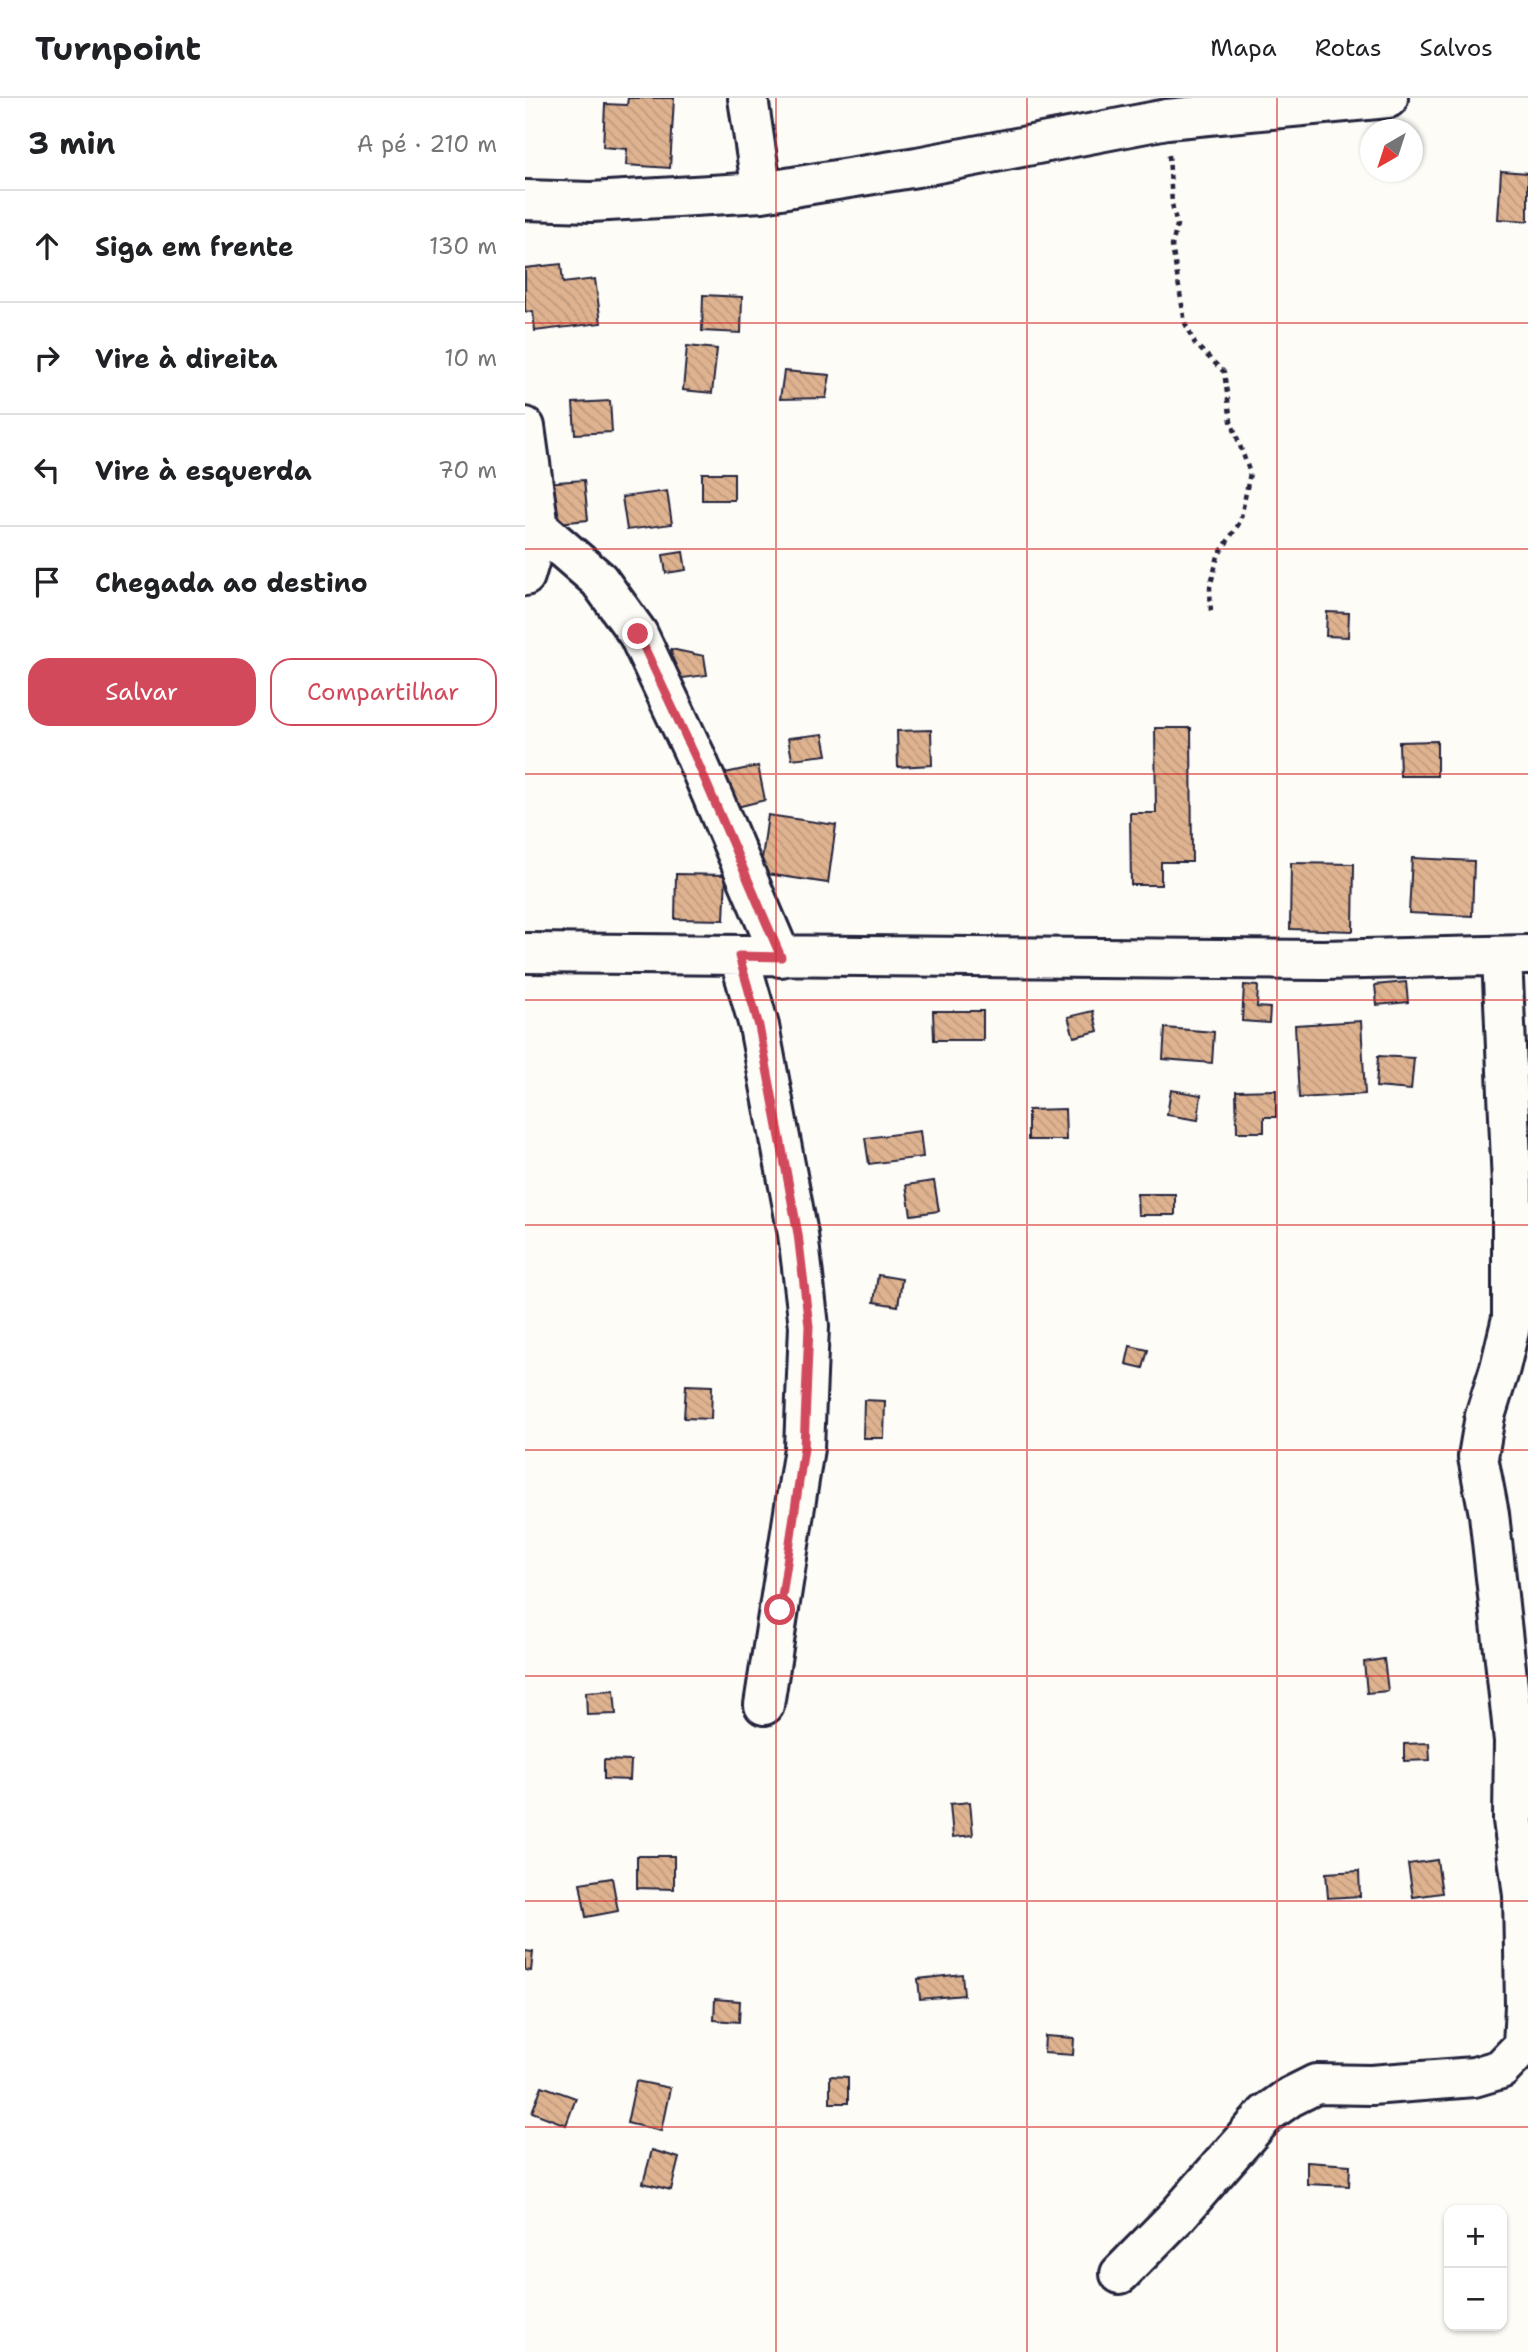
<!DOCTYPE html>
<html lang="pt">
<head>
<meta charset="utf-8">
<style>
  body { margin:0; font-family:"Shantell Sans",sans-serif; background:#f6f6f6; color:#202124 }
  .controls { position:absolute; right:21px; bottom:21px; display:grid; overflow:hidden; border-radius:14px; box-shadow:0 2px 5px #0004 }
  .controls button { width:63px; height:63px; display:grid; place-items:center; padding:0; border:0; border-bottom:2px solid #e0e0e0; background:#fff; color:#202124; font:35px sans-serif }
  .compass { position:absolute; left:835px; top:21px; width:63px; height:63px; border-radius:50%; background:#fff; box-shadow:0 2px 5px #0004; rotate:219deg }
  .stop { position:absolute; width:21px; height:21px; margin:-16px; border:5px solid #d1495b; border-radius:50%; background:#fff }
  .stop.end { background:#d1495b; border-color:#fff; box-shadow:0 2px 7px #0008 }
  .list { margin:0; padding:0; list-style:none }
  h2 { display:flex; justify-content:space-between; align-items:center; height:91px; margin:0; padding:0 28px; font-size:30px }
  h2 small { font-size:23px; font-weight:400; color:#757577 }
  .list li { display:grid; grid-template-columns:46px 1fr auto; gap:21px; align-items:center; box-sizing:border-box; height:112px; padding:0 28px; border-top:2px solid #e0e0e0 }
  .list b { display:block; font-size:26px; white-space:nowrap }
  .list em { font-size:23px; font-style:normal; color:#757577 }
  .actions { display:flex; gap:14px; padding:21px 28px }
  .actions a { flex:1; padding:16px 0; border:2px solid #d1495b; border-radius:21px; text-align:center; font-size:24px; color:#d1495b }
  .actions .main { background:#d1495b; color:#fff }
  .icon { flex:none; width:38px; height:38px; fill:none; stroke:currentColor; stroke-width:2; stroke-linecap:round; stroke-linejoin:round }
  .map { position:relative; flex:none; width:1003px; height:2254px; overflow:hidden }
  header { display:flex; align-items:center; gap:42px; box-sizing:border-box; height:98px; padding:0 35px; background:#fff; border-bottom:2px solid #e0e0e0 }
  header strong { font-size:33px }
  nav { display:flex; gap:38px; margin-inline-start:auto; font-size:24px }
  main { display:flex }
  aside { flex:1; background:#fff }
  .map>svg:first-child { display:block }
  .building { fill:url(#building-back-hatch); stroke:#22223b; stroke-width:2 }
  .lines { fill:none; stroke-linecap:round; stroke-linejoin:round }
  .minor-casing { stroke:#22223b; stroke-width:44 }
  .path { stroke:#22223b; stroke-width:4.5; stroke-dasharray:5 5; stroke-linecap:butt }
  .minor { stroke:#fdfcf7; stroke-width:38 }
  .route { stroke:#d1495b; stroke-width:9 }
  .grid { fill:none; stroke:#d62828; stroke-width:2; stroke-opacity:0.55 }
</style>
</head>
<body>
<header>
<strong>Turnpoint</strong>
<nav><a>Mapa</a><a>Rotas</a><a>Salvos</a></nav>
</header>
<main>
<aside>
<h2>3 min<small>A pé · 210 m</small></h2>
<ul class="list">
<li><svg class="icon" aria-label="ahead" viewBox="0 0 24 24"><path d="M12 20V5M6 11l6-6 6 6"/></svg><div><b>Siga em frente</b></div><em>130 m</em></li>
<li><svg class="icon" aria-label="right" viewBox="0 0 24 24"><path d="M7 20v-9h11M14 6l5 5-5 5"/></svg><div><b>Vire à direita</b></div><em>10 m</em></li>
<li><svg class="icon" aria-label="left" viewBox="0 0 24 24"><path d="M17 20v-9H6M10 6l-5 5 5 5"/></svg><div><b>Vire à esquerda</b></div><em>70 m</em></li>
<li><svg class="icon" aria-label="arrive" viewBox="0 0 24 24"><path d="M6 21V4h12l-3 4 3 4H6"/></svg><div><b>Chegada ao destino</b></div></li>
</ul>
<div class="actions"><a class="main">Salvar</a><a>Compartilhar</a></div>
</aside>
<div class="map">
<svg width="1003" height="2254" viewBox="0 0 1003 2254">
  <defs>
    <pattern id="building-back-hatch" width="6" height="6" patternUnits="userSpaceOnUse" patternTransform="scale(1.75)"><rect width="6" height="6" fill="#dfb390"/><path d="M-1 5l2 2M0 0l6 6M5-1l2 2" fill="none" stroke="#bf9a7d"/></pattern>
  </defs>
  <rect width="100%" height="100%" fill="#fdfcf7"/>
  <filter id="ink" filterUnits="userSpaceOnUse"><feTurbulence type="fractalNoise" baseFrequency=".0143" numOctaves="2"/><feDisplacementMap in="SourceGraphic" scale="14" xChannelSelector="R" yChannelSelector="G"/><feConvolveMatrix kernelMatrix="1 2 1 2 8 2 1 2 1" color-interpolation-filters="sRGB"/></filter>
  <g filter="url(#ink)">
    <path class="building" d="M 103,0 L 149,0 L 145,70 L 101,67 L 102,51 L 78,49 L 80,6 L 102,7 Z
      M 976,73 L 1003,75 L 1003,123 L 973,121 Z
      M 36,166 L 38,185 L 70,181 L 76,225 L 10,233 L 8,213 L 0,214 L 0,170 Z
      M 178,197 L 217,199 L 216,235 L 177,233 Z
      M 162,248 L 192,251 L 187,295 L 158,292 Z
      M 259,273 L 305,277 L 301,300 L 255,301 Z
      M 85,303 L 87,334 L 50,336 L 48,305 Z
      M 177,375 L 209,375 L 209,402 L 177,402 Z
      M 59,382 L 63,422 L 22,426 L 19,385 Z
      M 142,393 L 147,426 L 102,432 L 97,399 Z
      M 158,454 L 161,472 L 141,475 L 138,457 Z
      M 802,514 L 824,515 L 823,539 L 801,538 Z
      M 146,551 L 179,558 L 182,577 L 150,581 Z
      M 630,630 L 666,630 L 667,764 L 636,764 L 636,787 L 606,787 L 605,715 L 631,715 Z
      M 406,632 L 407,667 L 373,669 L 372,633 Z
      M 298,636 L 302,657 L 267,661 L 263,640 Z
      M 912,643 L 912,678 L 875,678 L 874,644 Z
      M 233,668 L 240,702 L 208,710 L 200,675 Z
      M 243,717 L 311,727 L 303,785 L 235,775 Z
      M 887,760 L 949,763 L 947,818 L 884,815 Z
      M 766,765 L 829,766 L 828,833 L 765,831 Z
      M 151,776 L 201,777 L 199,822 L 150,821 Z
      M 881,884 L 883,904 L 852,907 L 850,887 Z
      M 719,887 L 733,888 L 732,909 L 745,910 L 744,925 L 717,923 Z
      M 408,913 L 458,913 L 458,942 L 409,942 Z
      M 568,913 L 573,933 L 549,939 L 543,919 Z
      M 836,923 L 840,996 L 774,1000 L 770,927 Z
      M 640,930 L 689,934 L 687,965 L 638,961 Z
      M 853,958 L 889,960 L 886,992 L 851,989 Z
      M 646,992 L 676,997 L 673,1022 L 642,1017 Z
      M 751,992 L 751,1019 L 739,1019 L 739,1034 L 712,1034 L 711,993 Z
      M 540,1011 L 541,1042 L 503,1042 L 503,1012 Z
      M 395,1033 L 398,1059 L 344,1066 L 340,1040 Z
      M 409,1083 L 414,1113 L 386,1117 L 381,1087 Z
      M 612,1096 L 650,1096 L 650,1117 L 613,1117 Z
      M 353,1177 L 377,1181 L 373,1208 L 349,1204 Z
      M 605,1248 L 623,1252 L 618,1270 L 601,1266 Z
      M 161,1287 L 187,1288 L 186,1321 L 159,1320 Z
      M 339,1302 L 360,1303 L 359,1340 L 338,1340 Z
      M 859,1561 L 863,1593 L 842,1595 L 839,1564 Z
      M 89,1592 L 91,1616 L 62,1617 L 61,1594 Z
      M 904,1645 L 905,1662 L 879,1663 L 879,1646 Z
      M 79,1662 L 106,1663 L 105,1682 L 79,1681 Z
      M 445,1704 L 448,1737 L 428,1739 L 425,1706 Z
      M 112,1758 L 149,1758 L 149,1791 L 112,1790 Z
      M 912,1762 L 917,1795 L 888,1799 L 883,1766 Z
      M 834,1773 L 835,1798 L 803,1800 L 801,1775 Z
      M 87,1780 L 93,1813 L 61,1819 L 55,1785 Z
      M 0,1853 L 8,1854 L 6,1873 L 0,1872 Z
      M 437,1876 L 439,1897 L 395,1901 L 393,1881 Z
      M 190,1901 L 215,1903 L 214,1924 L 189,1922 Z
      M 520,1938 L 549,1940 L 548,1957 L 519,1955 Z
      M 305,1978 L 323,1979 L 323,2005 L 305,2005 Z
      M 111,1983 L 145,1990 L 136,2033 L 102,2025 Z
      M 17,1988 L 51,2000 L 41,2027 L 7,2014 Z
      M 127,2052 L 154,2060 L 146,2092 L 118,2085 Z
      M 782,2064 L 825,2067 L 824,2088 L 782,2086 Z"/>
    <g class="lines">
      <defs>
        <path id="minor" d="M 223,0 L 237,94
          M 0,102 L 66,104 L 237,94 L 392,69 L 642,21 L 863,0
          M 0,329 L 14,430 L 0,478
          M 14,430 L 74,482 L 113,536 L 169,655 L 256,859
          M 0,855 L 799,862 L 1002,857
          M 214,858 L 234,928 L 273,1136 L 284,1228 L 279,1350 L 239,1607
          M 595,2176 L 653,2117 L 741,2016 L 765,1999 L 791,1986 L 846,1987 L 949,1979 L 976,1971 L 998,1948 L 1000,1907 L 998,1797 L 988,1722 L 989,1643 L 964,1416 L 953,1359 L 960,1318 L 975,1270 L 987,1220 L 987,1087 L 977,858"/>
      </defs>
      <use href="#minor" class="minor-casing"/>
      <path class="path" d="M 644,57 L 647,106 L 652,127 L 647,148 L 660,225 L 670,246 L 699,274 L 706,323 L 725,375 L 715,424 L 693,458 L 685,489 L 686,517"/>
      <use href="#minor" class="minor"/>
    </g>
  </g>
  <g class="lines" filter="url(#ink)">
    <path class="route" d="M 113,536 L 169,656 L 256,859 L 214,858 L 234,928 L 273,1136 L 284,1228 L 279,1350 L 255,1512"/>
  </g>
  <path class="grid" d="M 251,0 L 251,2254M 502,0 L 502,2254M 752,0 L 752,2254M 0,225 L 1003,225M 0,451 L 1003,451M 0,676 L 1003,676M 0,902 L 1003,902M 0,1127 L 1003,1127M 0,1352 L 1003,1352M 0,1578 L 1003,1578M 0,1803 L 1003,1803M 0,2029 L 1003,2029"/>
</svg>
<div class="controls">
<button>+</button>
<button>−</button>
</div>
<svg class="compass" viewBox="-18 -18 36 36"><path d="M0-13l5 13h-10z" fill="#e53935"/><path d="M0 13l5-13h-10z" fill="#757577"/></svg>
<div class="stop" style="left:255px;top:1512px"></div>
<div class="stop end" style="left:113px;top:536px"></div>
</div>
</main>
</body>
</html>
